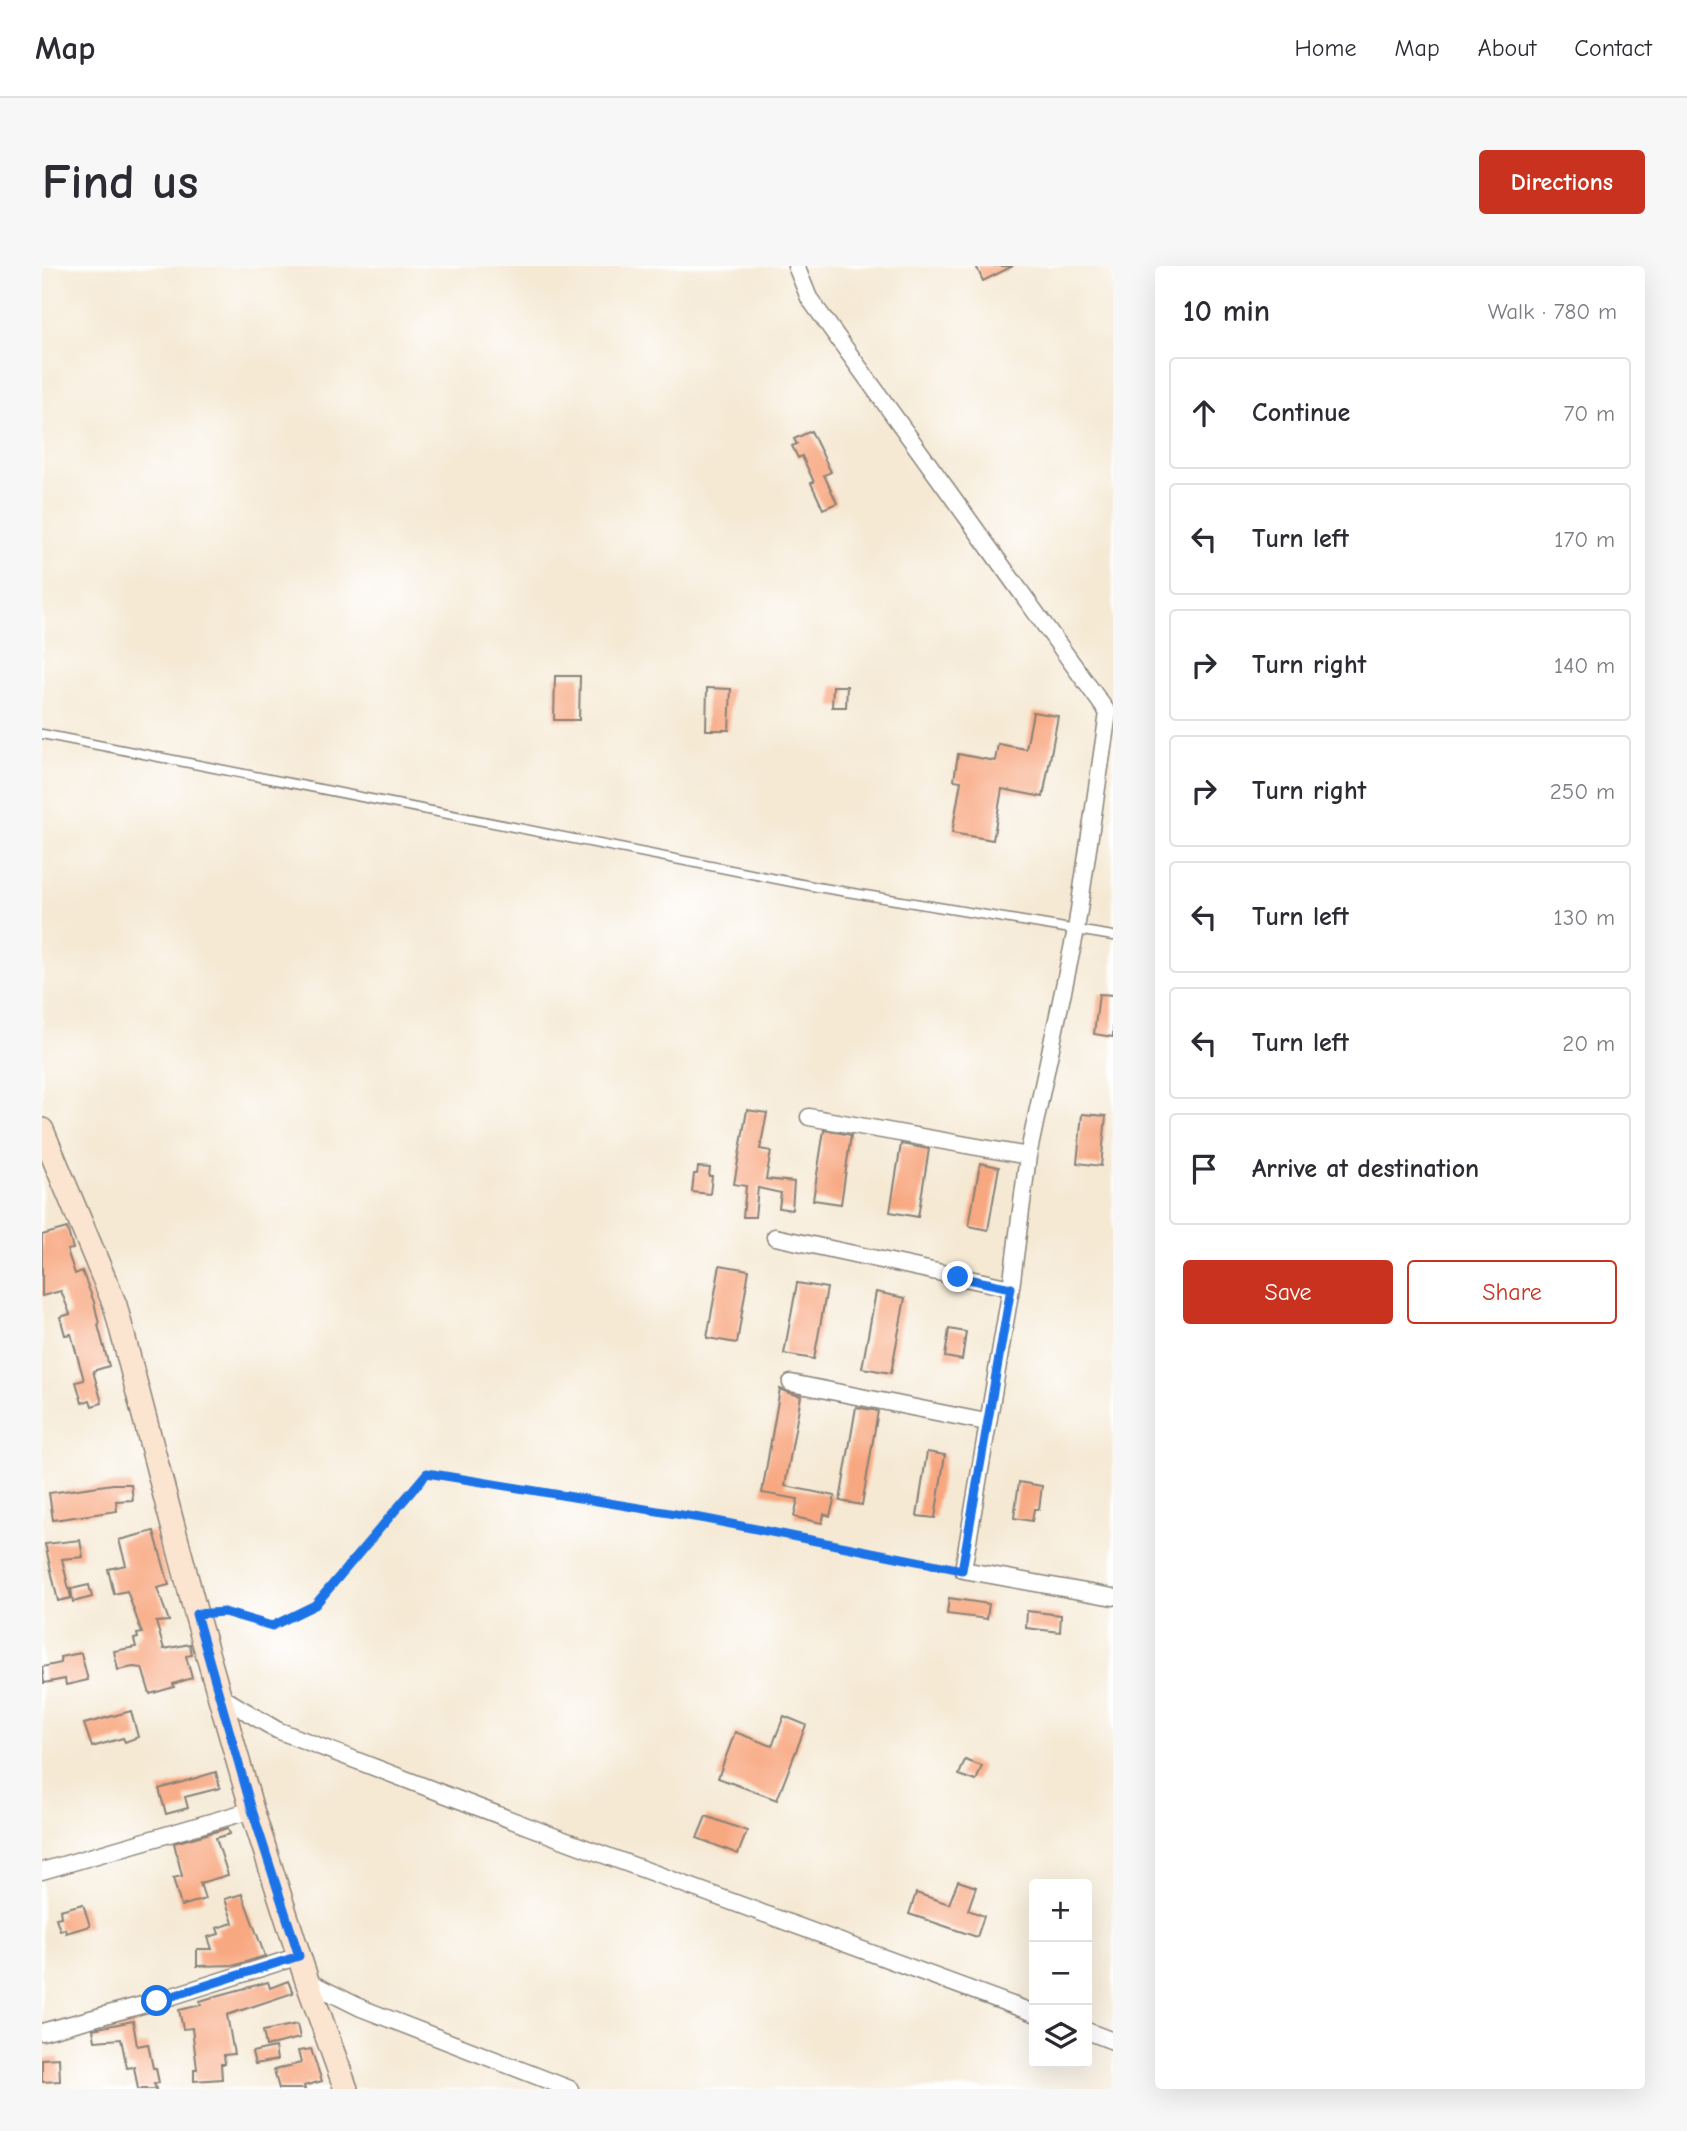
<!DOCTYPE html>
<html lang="en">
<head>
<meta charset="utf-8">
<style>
  body { margin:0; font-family:"Comic Neue",sans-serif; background:#f7f7f7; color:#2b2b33 }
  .controls { position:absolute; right:21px; bottom:21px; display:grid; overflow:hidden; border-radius:7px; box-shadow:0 7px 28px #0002 }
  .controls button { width:63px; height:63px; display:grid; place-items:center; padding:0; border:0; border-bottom:2px solid #e1e1e2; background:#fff; color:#2b2b33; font:35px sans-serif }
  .stop { position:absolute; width:21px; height:21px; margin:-16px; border:5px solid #1a73e8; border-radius:50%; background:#fff }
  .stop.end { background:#1a73e8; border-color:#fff; box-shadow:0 2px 7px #0008 }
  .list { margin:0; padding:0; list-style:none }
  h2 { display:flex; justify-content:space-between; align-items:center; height:91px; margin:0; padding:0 28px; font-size:30px }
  h2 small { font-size:23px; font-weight:400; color:#7c7c81 }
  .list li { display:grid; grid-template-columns:46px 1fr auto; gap:21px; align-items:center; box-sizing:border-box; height:112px; margin:0 14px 14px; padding:0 14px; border:2px solid #e1e1e2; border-radius:7px }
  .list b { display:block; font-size:26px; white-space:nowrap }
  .list em { font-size:23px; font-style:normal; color:#7c7c81 }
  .actions { display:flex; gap:14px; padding:21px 28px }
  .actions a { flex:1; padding:16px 0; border:2px solid #c8321e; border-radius:7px; text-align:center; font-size:24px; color:#c8321e }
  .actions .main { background:#c8321e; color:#fff }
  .icon { flex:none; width:38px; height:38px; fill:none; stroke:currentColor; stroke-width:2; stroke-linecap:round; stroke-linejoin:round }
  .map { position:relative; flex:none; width:1071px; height:1823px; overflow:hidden; border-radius:7px }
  header { display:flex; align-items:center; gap:42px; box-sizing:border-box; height:98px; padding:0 35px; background:#fff; border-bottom:2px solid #e1e1e2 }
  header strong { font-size:33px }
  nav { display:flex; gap:38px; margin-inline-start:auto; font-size:24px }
  .intro { display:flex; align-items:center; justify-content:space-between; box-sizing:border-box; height:168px; padding:0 42px }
  h1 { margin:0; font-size:49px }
  .button { padding:18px 32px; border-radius:7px; background:#c8321e; color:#fff; font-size:24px; font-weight:700 }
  main { display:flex; gap:42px; padding:0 42px }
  aside { flex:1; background:#fff; border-radius:7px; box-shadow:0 7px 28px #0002 }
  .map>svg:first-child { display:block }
  .building { fill:#f8a881 }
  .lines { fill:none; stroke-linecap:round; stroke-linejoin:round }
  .lane-casing { stroke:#888278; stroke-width:11 }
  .street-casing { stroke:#888278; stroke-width:19 }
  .secondary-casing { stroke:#888278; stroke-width:26 }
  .path { stroke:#888278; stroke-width:2.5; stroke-dasharray:5 5; stroke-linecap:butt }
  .lane { stroke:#fff; stroke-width:8 }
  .street { stroke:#fff; stroke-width:16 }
  .secondary { stroke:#fce5d0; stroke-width:23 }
  .route { stroke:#1a73e8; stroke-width:9 }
</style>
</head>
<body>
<header>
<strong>Map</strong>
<nav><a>Home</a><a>Map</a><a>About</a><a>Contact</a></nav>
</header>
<div class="intro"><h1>Find us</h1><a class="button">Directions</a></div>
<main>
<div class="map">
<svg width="1071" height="1823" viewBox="0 0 1071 1823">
  <rect width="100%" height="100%" fill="#fff"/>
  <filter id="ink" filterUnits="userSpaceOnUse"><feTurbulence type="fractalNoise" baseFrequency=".0143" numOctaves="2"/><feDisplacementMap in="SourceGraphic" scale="14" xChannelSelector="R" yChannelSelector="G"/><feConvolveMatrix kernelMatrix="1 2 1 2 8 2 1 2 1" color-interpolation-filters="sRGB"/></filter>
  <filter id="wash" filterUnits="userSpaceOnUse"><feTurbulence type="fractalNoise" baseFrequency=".00686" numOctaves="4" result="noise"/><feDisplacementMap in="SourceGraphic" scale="28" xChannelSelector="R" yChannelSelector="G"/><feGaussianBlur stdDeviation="1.57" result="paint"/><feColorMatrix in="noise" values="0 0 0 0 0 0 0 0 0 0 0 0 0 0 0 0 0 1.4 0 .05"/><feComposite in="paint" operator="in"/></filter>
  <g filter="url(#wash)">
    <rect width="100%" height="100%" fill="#f5e9d4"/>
    <g id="blocks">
      <path class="building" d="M 934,0 L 971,0 L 941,15 Z
        M 769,165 L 789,206 L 782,209 L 795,237 L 781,243 L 769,217 L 772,216 L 760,190 L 756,192 L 750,180 L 755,178 L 752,173 Z
        M 513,410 L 538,410 L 537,454 L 512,454 Z
        M 791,420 L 805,420 L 804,441 L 790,441 Z
        M 665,422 L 689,423 L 687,464 L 664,464 Z
        M 991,446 L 1016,450 L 1001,531 L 960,523 L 951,574 L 910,567 L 919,515 L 912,514 L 916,488 L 953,495 L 956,478 L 984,483 Z
        M 1057,728 L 1071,729 L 1071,771 L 1052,768 Z
        M 705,844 L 725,847 L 718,883 L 729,885 L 724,913 L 752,916 L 750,944 L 737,942 L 739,927 L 716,922 L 713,951 L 701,951 L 704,920 L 692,918 Z
        M 1040,848 L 1064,850 L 1059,900 L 1035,897 Z
        M 782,864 L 809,869 L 799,938 L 771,934 Z
        M 859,878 L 887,883 L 876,951 L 848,946 Z
        M 938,897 L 957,901 L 946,964 L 927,960 Z
        M 656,901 L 668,902 L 667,910 L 670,910 L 668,928 L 650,926 L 652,908 L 655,908 Z
        M 25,962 L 31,983 L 25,984 L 33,1008 L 40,1005 L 52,1036 L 57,1058 L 56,1059 L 67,1100 L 51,1105 L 60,1137 L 50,1140 L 48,1134 L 40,1137 L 34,1116 L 42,1114 L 29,1068 L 23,1069 L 18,1051 L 28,1048 L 19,1025 L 0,1030 L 0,969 Z
        M 678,999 L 707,1004 L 695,1077 L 665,1072 Z
        M 755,1017 L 785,1022 L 772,1093 L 742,1088 Z
        M 834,1026 L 863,1032 L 849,1107 L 820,1102 Z
        M 907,1063 L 924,1066 L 920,1094 L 903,1091 Z
        M 738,1123 L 747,1127 L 759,1130 L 743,1220 L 793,1230 L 788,1250 L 782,1248 L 780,1257 L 752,1251 L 756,1233 L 720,1227 Z
        M 814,1141 L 836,1145 L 820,1239 L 798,1235 Z
        M 885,1186 L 903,1189 L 893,1252 L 875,1250 Z
        M 977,1216 L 1000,1220 L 997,1243 L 992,1243 L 990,1255 L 972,1252 Z
        M 71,1218 L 89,1218 L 91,1234 L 74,1235 L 75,1245 L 11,1254 L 7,1227 Z
        M 112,1265 L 127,1319 L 115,1322 L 127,1355 L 114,1356 L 122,1383 L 148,1378 L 150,1389 L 144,1390 L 150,1412 L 131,1418 L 132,1421 L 108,1428 L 100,1402 L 91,1401 L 76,1404 L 72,1385 L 94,1381 L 92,1373 L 96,1372 L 95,1368 L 100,1367 L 85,1325 L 72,1328 L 66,1303 L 84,1299 L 77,1274 Z
        M 38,1274 L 41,1291 L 20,1293 L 29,1332 L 16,1335 L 3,1278 Z
        M 47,1319 L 50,1331 L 31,1336 L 29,1323 Z
        M 907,1332 L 947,1338 L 945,1353 L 905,1348 Z
        M 985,1345 L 1019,1349 L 1018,1366 L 984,1362 Z
        M 39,1387 L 46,1414 L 24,1419 L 23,1413 L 2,1417 L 0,1401 L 19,1397 L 18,1391 Z
        M 89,1445 L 96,1471 L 83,1476 L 81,1472 L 50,1481 L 42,1458 Z
        M 742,1450 L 764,1459 L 735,1534 L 676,1512 L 693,1466 L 730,1480 Z
        M 923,1494 L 940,1500 L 934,1515 L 917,1509 Z
        M 174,1506 L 178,1522 L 143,1531 L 146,1542 L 124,1548 L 117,1523 Z
        M 664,1550 L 705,1565 L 696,1588 L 655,1572 Z
        M 186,1562 L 188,1568 L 174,1572 L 186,1609 L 158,1617 L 163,1633 L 139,1640 L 131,1612 L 140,1610 L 132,1577 Z
        M 916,1615 L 934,1621 L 926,1644 L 942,1650 L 935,1671 L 867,1648 L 874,1627 L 907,1638 Z
        M 200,1628 L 223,1690 L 194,1699 L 155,1700 L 155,1683 L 170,1683 L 166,1671 L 177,1668 L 175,1662 L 191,1657 L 183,1633 Z
        M 41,1638 L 48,1660 L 24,1667 L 23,1663 L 18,1664 L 14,1652 L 19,1651 L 18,1644 Z
        M 246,1715 L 251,1727 L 185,1749 L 192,1788 L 182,1789 L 183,1798 L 179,1798 L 180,1813 L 152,1815 L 152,1803 L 155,1803 L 150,1762 L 141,1763 L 137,1744 L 159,1739 L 158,1735 L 174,1730 L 226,1716 L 228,1722 Z
        M 91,1755 L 95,1780 L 106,1778 L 111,1802 L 114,1802 L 117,1817 L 112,1818 L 114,1823 L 96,1823 L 92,1801 L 85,1802 L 79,1773 L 53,1775 L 51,1763 Z
        M 255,1758 L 258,1772 L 224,1780 L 221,1765 Z
        M 233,1781 L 235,1794 L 213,1798 L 210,1786 Z
        M 269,1783 L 280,1815 L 262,1820 L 263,1823 L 237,1823 L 232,1804 L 259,1797 L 256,1785 Z
        M 17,1792 L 18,1815 L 0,1816 L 0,1793 Z"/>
    </g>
  </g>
  <g filter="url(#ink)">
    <use href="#blocks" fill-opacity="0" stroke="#888278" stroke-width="2"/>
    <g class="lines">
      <defs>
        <path id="lane" d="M 0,468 L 775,621 L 1071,670"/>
        <path id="street" d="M 754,0 L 767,32 L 1066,447 L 1034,664 L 986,890 L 969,1022 L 921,1304 L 1071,1331
          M 767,851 L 986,890
          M 733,971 L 969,1022
          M 749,1117 L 944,1156
          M 178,1430 L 235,1464 L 519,1573 L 992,1747
          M 0,1605 L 210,1544
          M 265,1715 L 319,1742 L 528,1823
          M 1045,1765 L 1071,1775
          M 0,1766 L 115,1735 L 257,1690"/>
        <path id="secondary" d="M 0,864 L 73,1039 L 154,1348 L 210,1544 L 265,1715 L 304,1823"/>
      </defs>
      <use href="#lane" class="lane-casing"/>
      <use href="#street" class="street-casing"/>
      <use href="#secondary" class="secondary-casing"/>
      <path class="path" d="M 172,1347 L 182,1346 L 230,1360 L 273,1339 L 385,1207 L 664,1253 L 908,1301"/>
      <use href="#lane" class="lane"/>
      <use href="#street" class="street"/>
      <use href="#secondary" class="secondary"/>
    </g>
  </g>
  <g class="lines" filter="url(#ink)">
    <path class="route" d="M 115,1735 L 257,1690 L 210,1544 L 154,1348 L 182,1346 L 230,1360 L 273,1339 L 385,1207 L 664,1253 L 920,1304 L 969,1022 L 916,1011"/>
  </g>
</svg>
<div class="controls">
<button>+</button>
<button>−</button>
<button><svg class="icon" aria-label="layers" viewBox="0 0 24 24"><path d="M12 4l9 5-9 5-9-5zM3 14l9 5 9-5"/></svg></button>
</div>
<div class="stop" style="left:115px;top:1735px"></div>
<div class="stop end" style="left:916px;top:1011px"></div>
</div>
<aside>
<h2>10 min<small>Walk · 780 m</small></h2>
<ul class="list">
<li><svg class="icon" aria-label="ahead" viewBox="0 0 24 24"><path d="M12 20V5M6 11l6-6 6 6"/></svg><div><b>Continue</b></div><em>70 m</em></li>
<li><svg class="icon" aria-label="left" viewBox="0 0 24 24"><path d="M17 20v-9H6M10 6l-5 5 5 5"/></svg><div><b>Turn left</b></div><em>170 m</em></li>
<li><svg class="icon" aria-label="right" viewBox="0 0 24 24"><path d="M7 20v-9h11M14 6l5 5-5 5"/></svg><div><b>Turn right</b></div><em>140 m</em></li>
<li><svg class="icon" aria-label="right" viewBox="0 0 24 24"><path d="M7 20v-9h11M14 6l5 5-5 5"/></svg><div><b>Turn right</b></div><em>250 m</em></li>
<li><svg class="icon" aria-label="left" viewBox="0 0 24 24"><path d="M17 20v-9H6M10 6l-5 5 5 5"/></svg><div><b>Turn left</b></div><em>130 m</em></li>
<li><svg class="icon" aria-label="left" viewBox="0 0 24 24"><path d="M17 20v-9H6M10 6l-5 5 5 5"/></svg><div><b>Turn left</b></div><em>20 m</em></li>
<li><svg class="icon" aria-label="arrive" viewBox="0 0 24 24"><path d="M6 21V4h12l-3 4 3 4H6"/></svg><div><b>Arrive at destination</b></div></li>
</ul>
<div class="actions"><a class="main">Save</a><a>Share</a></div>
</aside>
</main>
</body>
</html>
